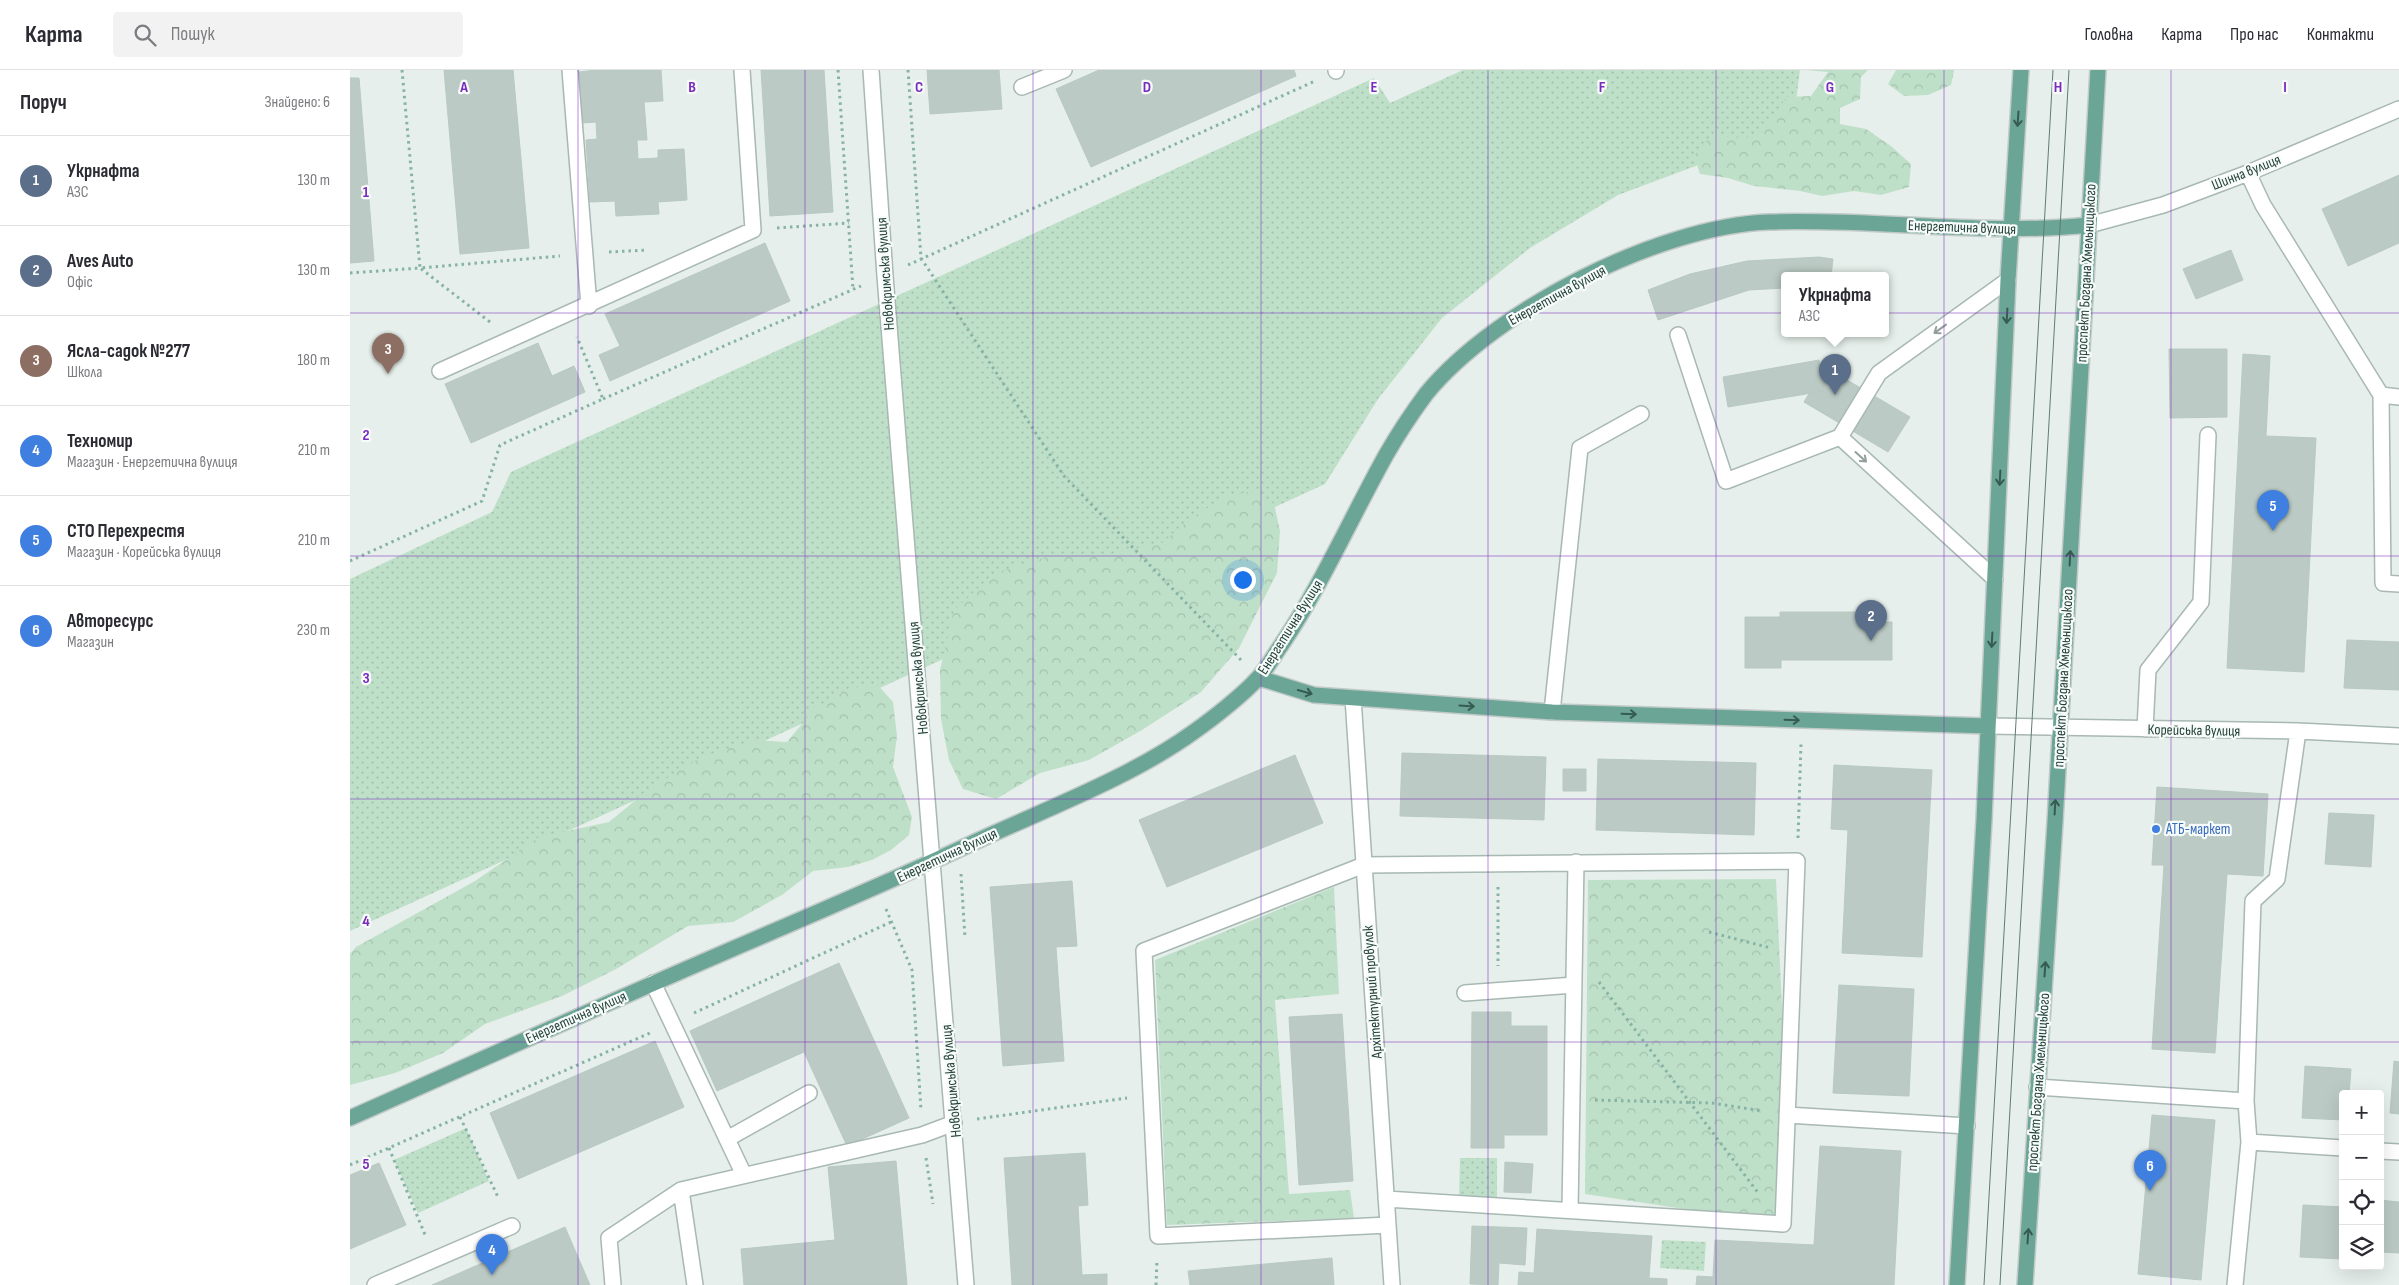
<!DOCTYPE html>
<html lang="uk">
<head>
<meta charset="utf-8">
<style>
  body { margin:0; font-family:"Sofia Sans Condensed",sans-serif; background:#f2f2f3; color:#2b2b33 }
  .controls { position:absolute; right:15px; bottom:15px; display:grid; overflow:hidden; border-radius:5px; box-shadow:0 5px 20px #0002 }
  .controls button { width:45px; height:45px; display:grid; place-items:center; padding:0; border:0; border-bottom:1px solid #e1e1e2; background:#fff; color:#2b2b33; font:25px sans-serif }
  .you { position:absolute; left:892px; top:509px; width:18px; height:18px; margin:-12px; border:4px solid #fff; border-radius:50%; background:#1a73e8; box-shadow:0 0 0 8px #1a73e833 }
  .badge { display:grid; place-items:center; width:32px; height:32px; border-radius:50%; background:#855347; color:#fff; font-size:16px; font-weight:700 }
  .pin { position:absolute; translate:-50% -41px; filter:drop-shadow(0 1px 2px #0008) }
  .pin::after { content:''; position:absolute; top:26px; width:18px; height:15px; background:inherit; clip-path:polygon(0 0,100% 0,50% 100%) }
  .popup { position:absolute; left:1431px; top:202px; width:108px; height:65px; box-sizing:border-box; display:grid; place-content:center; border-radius:5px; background:#fff; filter:drop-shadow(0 1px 4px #0005); font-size:16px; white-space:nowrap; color:#7c7c81 }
  .popup b { font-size:19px; color:#2b2b33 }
  .popup::after { content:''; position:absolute; left:50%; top:100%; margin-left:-10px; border:10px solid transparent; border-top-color:#fff }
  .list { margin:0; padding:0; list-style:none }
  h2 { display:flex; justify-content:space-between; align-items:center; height:65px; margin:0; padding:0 20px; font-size:21px }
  h2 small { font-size:16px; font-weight:400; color:#7c7c81 }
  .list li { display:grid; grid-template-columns:32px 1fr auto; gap:15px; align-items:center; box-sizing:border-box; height:90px; padding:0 20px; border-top:1px solid #e1e1e2 }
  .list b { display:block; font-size:19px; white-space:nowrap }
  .list p { margin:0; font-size:16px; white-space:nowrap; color:#7c7c81 }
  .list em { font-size:16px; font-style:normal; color:#7c7c81 }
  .icon { flex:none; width:28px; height:28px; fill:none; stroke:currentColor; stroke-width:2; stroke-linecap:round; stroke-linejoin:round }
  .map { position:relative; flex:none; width:2049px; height:1215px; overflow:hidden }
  header { display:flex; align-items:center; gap:30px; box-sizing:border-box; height:70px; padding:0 25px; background:#fff; border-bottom:1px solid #e1e1e2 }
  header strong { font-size:24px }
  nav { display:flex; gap:28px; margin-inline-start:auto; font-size:18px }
  .search { width:350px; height:45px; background:#f2f2f3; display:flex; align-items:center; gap:12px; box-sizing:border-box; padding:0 18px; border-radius:5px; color:#7c7c81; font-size:19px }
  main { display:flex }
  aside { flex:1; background:#fff }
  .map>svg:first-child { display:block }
  .grass { fill:url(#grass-dots) }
  .forest { fill:url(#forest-crowns) }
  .building { fill:#bbcac4; stroke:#b8c9c2 }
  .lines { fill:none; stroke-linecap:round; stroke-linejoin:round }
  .minor-casing { stroke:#a8b8b2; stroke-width:18 }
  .major-casing { stroke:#c2cac8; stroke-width:18 }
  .path { stroke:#86b3a5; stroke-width:3; stroke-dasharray:2.5 4; stroke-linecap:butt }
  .minor { stroke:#fff; stroke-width:15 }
  .major { stroke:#6aa596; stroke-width:15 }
  .tram { stroke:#5f7d75; stroke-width:1 }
  .oneway { stroke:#365b51 }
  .oneway2 { stroke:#92a09c }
  .grid { fill:none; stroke:#7b2cbf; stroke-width:1; stroke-opacity:0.55 }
  .shop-dot { fill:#3f7fe0; stroke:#f7fbf9; stroke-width:2 }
  .labels { text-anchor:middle; stroke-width:4.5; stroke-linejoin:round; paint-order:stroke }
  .street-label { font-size:15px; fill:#24423a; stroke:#f7fbf9 }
  .shop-label { font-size:15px; fill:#366cbe; stroke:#f7fbf9; text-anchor:start }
  .grid-label { font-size:16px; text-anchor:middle; font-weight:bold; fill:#7b2cbf; stroke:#f7fbf9; stroke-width:4.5; stroke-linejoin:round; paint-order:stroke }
</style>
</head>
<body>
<header>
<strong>Карта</strong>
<div class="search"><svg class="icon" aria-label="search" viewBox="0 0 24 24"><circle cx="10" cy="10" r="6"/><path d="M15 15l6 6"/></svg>Пошук</div>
<nav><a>Головна</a><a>Карта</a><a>Про нас</a><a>Контакти</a></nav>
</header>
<main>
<aside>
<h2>Поруч<small>Знайдено: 6</small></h2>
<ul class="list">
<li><span class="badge" style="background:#5c6f8a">1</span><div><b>Укрнафта</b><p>АЗС</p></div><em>130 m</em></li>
<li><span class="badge" style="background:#5c6f8a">2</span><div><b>Aves Auto</b><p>Офіс</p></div><em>130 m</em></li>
<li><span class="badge" style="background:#8d6e63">3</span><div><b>Ясла-садок №277</b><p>Школа</p></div><em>180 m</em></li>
<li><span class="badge" style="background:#3f7fe0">4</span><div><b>Техномир</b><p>Магазин · Енергетична вулиця</p></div><em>210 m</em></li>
<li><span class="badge" style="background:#3f7fe0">5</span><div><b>СТО Перехрестя</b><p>Магазин · Корейська вулиця</p></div><em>210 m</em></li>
<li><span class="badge" style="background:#3f7fe0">6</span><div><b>Авторесурс</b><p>Магазин</p></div><em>230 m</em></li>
</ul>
</aside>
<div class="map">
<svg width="2049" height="1215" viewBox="0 0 2049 1215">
  <defs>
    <pattern id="grass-dots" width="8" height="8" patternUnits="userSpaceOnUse" patternTransform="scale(1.25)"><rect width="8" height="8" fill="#bfe0c8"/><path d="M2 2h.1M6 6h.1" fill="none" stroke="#a4c1ad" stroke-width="1.8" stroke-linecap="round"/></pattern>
    <pattern id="forest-crowns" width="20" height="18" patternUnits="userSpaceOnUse" patternTransform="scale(1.25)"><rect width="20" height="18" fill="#bfe0c8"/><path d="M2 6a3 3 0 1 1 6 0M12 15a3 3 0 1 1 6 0" fill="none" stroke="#a4c1ad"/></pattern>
  </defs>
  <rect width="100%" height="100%" fill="#e6efeb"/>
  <path class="grass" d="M 1113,0 L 1450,0 L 1439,84 L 1359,91 L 1268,125 L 1180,178 L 1092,248 L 1028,329 L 975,414 L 0,861 L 0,509 L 142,442 L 161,402 L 1024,8 L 1040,33 Z
    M 116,1058 L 139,1111 L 68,1143 L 44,1090 Z
    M 1110,1088 L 1147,1088 L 1147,1128 L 1109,1127 Z
    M 1312,1170 L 1356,1172 L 1354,1201 L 1310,1198 Z"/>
  <path class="forest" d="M 1455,0 L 1518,0 L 1511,7 L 1510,29 L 1490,38 L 1490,54 L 1516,59 L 1541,76 L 1561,94 L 1559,117 L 1531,125 L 1504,121 L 1472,126 L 1450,121 L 1404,116 L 1378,108 L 1350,104 L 1344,85 L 1362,65 C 1413,71 1410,70 1436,27 L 1461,26 L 1478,2 Z
    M 1546,0 L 1604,0 L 1601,15 L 1578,25 L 1554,26 L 1538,14 Z
    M 906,421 L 924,434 L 930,461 L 927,503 L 889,578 L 851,622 L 792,660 L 739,690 L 690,703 L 646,729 L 613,719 L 599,690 L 591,649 L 590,600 L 604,540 L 645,503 L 703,485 L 760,484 L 811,474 L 840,449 L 878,425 Z
    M 526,613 L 543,632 L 547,666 L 543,697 L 562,747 L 559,765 L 541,780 L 522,790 L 498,797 L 463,801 L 432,825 L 383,852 L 338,856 L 266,899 L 212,926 L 135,954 L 93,983 L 45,1003 L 0,1015 L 0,884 L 6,877 L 125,811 L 189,767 L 259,752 L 299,719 L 351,687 L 405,670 L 437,672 L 466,637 L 500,619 Z
    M 1426,809 L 1437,1045 L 1433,1154 L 1235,1124 L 1238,810 Z
    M 984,817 L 989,924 L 925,930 L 939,1124 L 1000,1120 L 1004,1148 L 817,1155 L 805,890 Z"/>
  <path class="building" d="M 94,0 L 163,0 L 179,178 L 110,184 Z
    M 246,0 L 311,0 L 313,31 L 294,32 L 297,70 L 287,70 L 288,89 L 308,88 L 308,80 L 334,79 L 337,130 L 308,132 L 309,144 L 266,146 L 265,131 L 240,132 L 236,70 L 247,69 L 246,52 L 232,53 L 229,2 Z
    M 411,0 L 474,0 L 483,142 L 420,146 Z
    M 577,0 L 649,0 L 652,39 L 580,44 Z
    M 749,0 L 944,0 L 946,6 L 741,97 L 706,19 Z
    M 0,8 L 9,8 L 24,191 L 0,193 Z
    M 2049,105 L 2049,173 L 1998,196 L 1972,139 Z
    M 415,173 L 440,231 L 260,311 L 249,285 L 270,276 L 255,244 Z
    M 1881,180 L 1893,210 L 1846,229 L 1833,199 Z
    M 1469,187 L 1483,189 L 1481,206 L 1435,206 L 1435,218 L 1399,220 L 1308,250 L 1298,220 L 1340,204 L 1397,191 Z
    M 188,273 L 202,306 L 224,296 L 235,322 L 121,373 L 95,314 Z
    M 1819,279 L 1877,279 L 1877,347 L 1820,348 Z
    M 1893,284 L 1920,286 L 1916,366 L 1966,368 L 1954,602 L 1877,598 Z
    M 1469,290 L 1474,321 L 1378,337 L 1373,307 Z
    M 1475,297 L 1560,347 L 1538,382 L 1454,332 Z
    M 1430,542 L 1510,542 L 1510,552 L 1542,552 L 1542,590 L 1431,590 L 1431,598 L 1395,598 L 1395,547 L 1430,547 Z
    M 1997,570 L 2049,572 L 2049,620 L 1994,618 Z
    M 1052,683 L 1196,687 L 1194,750 L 1050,746 Z
    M 945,685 L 973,753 L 817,817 L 789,750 Z
    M 1248,689 L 1406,693 L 1404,765 L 1246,760 Z
    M 1484,695 L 1582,700 L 1572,887 L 1492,883 L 1498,760 L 1481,759 Z
    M 1213,699 L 1236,699 L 1236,721 L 1213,721 Z
    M 1807,717 L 1918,724 L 1913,806 L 1877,804 L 1865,983 L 1802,979 L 1814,795 L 1802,795 Z
    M 1979,743 L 2024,745 L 2021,797 L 1975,794 Z
    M 722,811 L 727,876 L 706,877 L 714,991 L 653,996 L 640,817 Z
    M 489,893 L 559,1048 L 497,1076 L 454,982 L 367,1021 L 340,961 Z
    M 1489,915 L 1564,919 L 1559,1026 L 1483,1023 Z
    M 1122,942 L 1161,942 L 1161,956 L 1197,956 L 1197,1065 L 1154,1065 L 1154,1078 L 1121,1078 Z
    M 992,944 L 1003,1111 L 949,1115 L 939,947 Z
    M 305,971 L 334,1037 L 168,1109 L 140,1043 Z
    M 2044,991 L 2049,992 L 2049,1044 L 2040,1043 Z
    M 1955,996 L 2001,999 L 1999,1024 L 1993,1024 L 1993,1050 L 1952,1048 Z
    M 1802,1045 L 1865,1050 L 1851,1210 L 1788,1204 Z
    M 1470,1076 L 1551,1081 L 1544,1215 L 1346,1215 L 1347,1206 L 1363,1207 L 1365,1170 L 1464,1175 Z
    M 735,1083 L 738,1135 L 728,1136 L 732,1205 L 757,1204 L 757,1215 L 662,1215 L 654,1088 Z
    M 546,1091 L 557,1215 L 394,1215 L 391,1179 L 485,1170 L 478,1097 Z
    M 1155,1092 L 1183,1094 L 1181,1123 L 1154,1122 Z
    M 29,1093 L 56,1155 L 0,1179 L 0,1105 Z
    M 2030,1130 L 2049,1132 L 2049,1183 L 2030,1182 Z
    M 1953,1135 L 1993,1137 L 1993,1189 L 1950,1187 Z
    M 1122,1156 L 1177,1158 L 1175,1195 L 1149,1193 L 1148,1215 L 1120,1214 Z
    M 215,1157 L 240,1215 L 82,1215 Z
    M 1187,1159 L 1302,1166 L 1299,1208 L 1317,1209 L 1317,1215 L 1168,1215 L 1169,1202 L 1184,1203 Z
    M 982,1188 L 984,1215 L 840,1215 L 838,1201 Z"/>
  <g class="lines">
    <defs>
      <path id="minor" d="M 220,0 L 239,236
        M 521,0 L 535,206 L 616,1215
        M 986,0 L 986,1
        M 672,17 L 714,0
        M 1898,103 L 1913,135 L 2031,325 L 2033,513 L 2049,514
        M 1739,155 L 1813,135 L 1898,103 L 2049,39
        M 1328,265 L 1376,411 L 1490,367
        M 90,301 L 403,160 L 392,0
        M 2031,325 L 2049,327
        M 1645,509 L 1490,367 L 1529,303 L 1658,210
        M 1003,628 L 1042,1215
        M 1202,642 L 1230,378 L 1291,344
        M 1638,656 L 1948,661 L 2049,666
        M 1795,659 L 1798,600 L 1851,532 L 1858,365
        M 303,913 L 394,1105
        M 1115,923 L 1224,915
        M 1687,1017 L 1896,1031
        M 1437,1045 L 1617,1056
        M 377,1069 L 459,1023
        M 1899,1072 L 1993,1078
        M 2030,1081 L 2049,1082
        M 1036,1129 L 1433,1154 L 1447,791 L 1014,795 L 794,881 L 808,1166 L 1038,1155
        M 1220,1140 L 1226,792
        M 25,1215 L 162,1156
        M 263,1215 L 259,1168 L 331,1120
        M 345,1215 L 331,1120 L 572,1065 L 604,1053
        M 1885,1215 L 1899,1072 L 1896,1031 L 1903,831 L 1927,809 L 1948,661"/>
      <path id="major" d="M 909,608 L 964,625 L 1202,642 L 1638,656
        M 0,1048 C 101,1003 201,958 302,914 C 406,868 511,825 614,777 C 688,742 779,709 845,661 C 862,649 894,624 908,608 C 917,599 924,585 932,574 C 972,514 1001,448 1036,385 C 1048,364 1062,343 1076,324 C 1146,239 1309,156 1419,152 C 1526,148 1633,166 1739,155
        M 1607,1215 L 1634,750 L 1658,210 L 1671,0
        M 1675,1215 L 1705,752 L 1748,0"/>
    </defs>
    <use href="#minor" class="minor-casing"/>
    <use href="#major" class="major-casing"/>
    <path class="path" d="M 52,0 L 70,198 L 210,186
      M 488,0 L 503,219
      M 558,0 L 571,188 L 714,406 L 891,590
      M 427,158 L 499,153
      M 259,182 L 297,180
      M 558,195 L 965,11
      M 0,203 L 70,198 L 140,252
      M 253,329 L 511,216
      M 0,491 L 132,431 L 150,375 L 253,329 L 227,267
      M 1448,768 L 1451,674
      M 611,804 L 615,868
      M 1148,817 L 1148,896
      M 536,839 L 562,900 L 571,1040
      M 1359,862 L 1421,878
      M 1249,912 L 1409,1124
      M 344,943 L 541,852
      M 1245,1030 L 1362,1033 L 1413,1041
      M 110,1047 L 148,1127
      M 627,1049 L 777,1028
      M 39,1078 L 76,1167
      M 576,1088 L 583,1134
      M 0,1095 L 300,963
      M 806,1215 L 807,1189"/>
    <use href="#minor" class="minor"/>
    <use href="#major" class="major"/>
    <path class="tram" d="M 1634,1215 L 1703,0
      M 1650,1215 L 1719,0"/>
  </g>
  <defs><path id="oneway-shaft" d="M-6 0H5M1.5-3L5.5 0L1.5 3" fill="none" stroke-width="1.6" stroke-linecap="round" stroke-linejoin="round" transform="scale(1.25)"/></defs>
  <g class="oneway">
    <use href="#oneway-shaft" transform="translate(1668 49) rotate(94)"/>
    <use href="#oneway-shaft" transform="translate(1657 246) rotate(93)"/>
    <use href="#oneway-shaft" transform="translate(1650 408) rotate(93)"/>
    <use href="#oneway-shaft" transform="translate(1720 488) rotate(-87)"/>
    <use href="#oneway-shaft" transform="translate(1642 570) rotate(93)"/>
    <use href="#oneway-shaft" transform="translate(955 622) rotate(16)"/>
    <use href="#oneway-shaft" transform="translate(1117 636) rotate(4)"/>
    <use href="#oneway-shaft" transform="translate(1279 644) rotate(2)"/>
    <use href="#oneway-shaft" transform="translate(1442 650) rotate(2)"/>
    <use href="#oneway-shaft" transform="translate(1705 737) rotate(-87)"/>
    <use href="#oneway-shaft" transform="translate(1695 899) rotate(-86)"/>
    <use href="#oneway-shaft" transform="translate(1678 1166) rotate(-86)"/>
  </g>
  <g class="oneway2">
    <use href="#oneway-shaft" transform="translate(1590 259) rotate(144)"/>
    <use href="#oneway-shaft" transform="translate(1511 387) rotate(42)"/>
  </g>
  <path class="grid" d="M 228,0 L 228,1215M 455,0 L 455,1215M 683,0 L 683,1215M 911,0 L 911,1215M 1138,0 L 1138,1215M 1366,0 L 1366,1215M 1594,0 L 1594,1215M 1821,0 L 1821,1215M 0,243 L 2049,243M 0,486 L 2049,486M 0,729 L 2049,729M 0,972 L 2049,972"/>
  <circle class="shop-dot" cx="1806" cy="759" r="5"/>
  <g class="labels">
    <g class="street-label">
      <text transform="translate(1896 102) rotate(-22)" y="5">Шинна вулиця</text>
      <text transform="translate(1612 157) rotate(2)" y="5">Енергетична вулиця</text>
      <text transform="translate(1736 203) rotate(-87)" y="5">проспект Богдана Хмельницького</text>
      <text transform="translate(535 204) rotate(-94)" y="5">Новокримська вулиця</text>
      <text transform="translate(1207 225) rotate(-29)" y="5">Енергетична вулиця</text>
      <text transform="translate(940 557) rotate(-58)" y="5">Енергетична вулиця</text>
      <text transform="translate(568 608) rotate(-95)" y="5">Новокримська вулиця</text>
      <text transform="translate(1713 608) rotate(-87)" y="5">проспект Богдана Хмельницького</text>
      <text transform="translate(1844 660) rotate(1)" y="5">Корейська вулиця</text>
      <text transform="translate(597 785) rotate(-25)" y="5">Енергетична вулиця</text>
      <text transform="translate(1022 922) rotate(-94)" y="5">Архітектурний провулок</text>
      <text transform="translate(226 947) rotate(-24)" y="5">Енергетична вулиця</text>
      <text transform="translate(601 1011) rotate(-95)" y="5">Новокримська вулиця</text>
      <text transform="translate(1688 1012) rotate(-86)" y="5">проспект Богдана Хмельницького</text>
    </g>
    <g class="shop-label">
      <text x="1816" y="764">АТБ-маркет</text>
    </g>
  </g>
  <g class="grid-label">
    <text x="114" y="22">A</text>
    <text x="342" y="22">B</text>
    <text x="569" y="22">C</text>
    <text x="797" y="22">D</text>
    <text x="1024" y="22">E</text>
    <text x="1252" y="22">F</text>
    <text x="1480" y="22">G</text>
    <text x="1708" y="22">H</text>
    <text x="1935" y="22">I</text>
    <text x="16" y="127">1</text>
    <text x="16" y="370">2</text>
    <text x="16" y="613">3</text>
    <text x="16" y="856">4</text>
    <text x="16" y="1099">5</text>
  </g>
</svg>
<div class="controls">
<button>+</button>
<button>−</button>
<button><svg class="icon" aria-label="locate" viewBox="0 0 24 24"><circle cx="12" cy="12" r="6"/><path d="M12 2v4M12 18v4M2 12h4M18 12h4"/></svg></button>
<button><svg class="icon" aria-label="layers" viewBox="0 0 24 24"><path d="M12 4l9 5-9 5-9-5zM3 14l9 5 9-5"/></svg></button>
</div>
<div class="you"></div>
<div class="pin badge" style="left:1485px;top:325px;background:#5c6f8a">1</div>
<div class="popup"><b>Укрнафта</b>АЗС</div>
<div class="pin badge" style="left:1521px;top:571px;background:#5c6f8a">2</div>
<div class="pin badge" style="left:38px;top:304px;background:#8d6e63">3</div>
<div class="pin badge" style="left:142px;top:1205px;background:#3f7fe0">4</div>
<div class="pin badge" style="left:1923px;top:461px;background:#3f7fe0">5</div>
<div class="pin badge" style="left:1800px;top:1121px;background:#3f7fe0">6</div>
</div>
</main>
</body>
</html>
